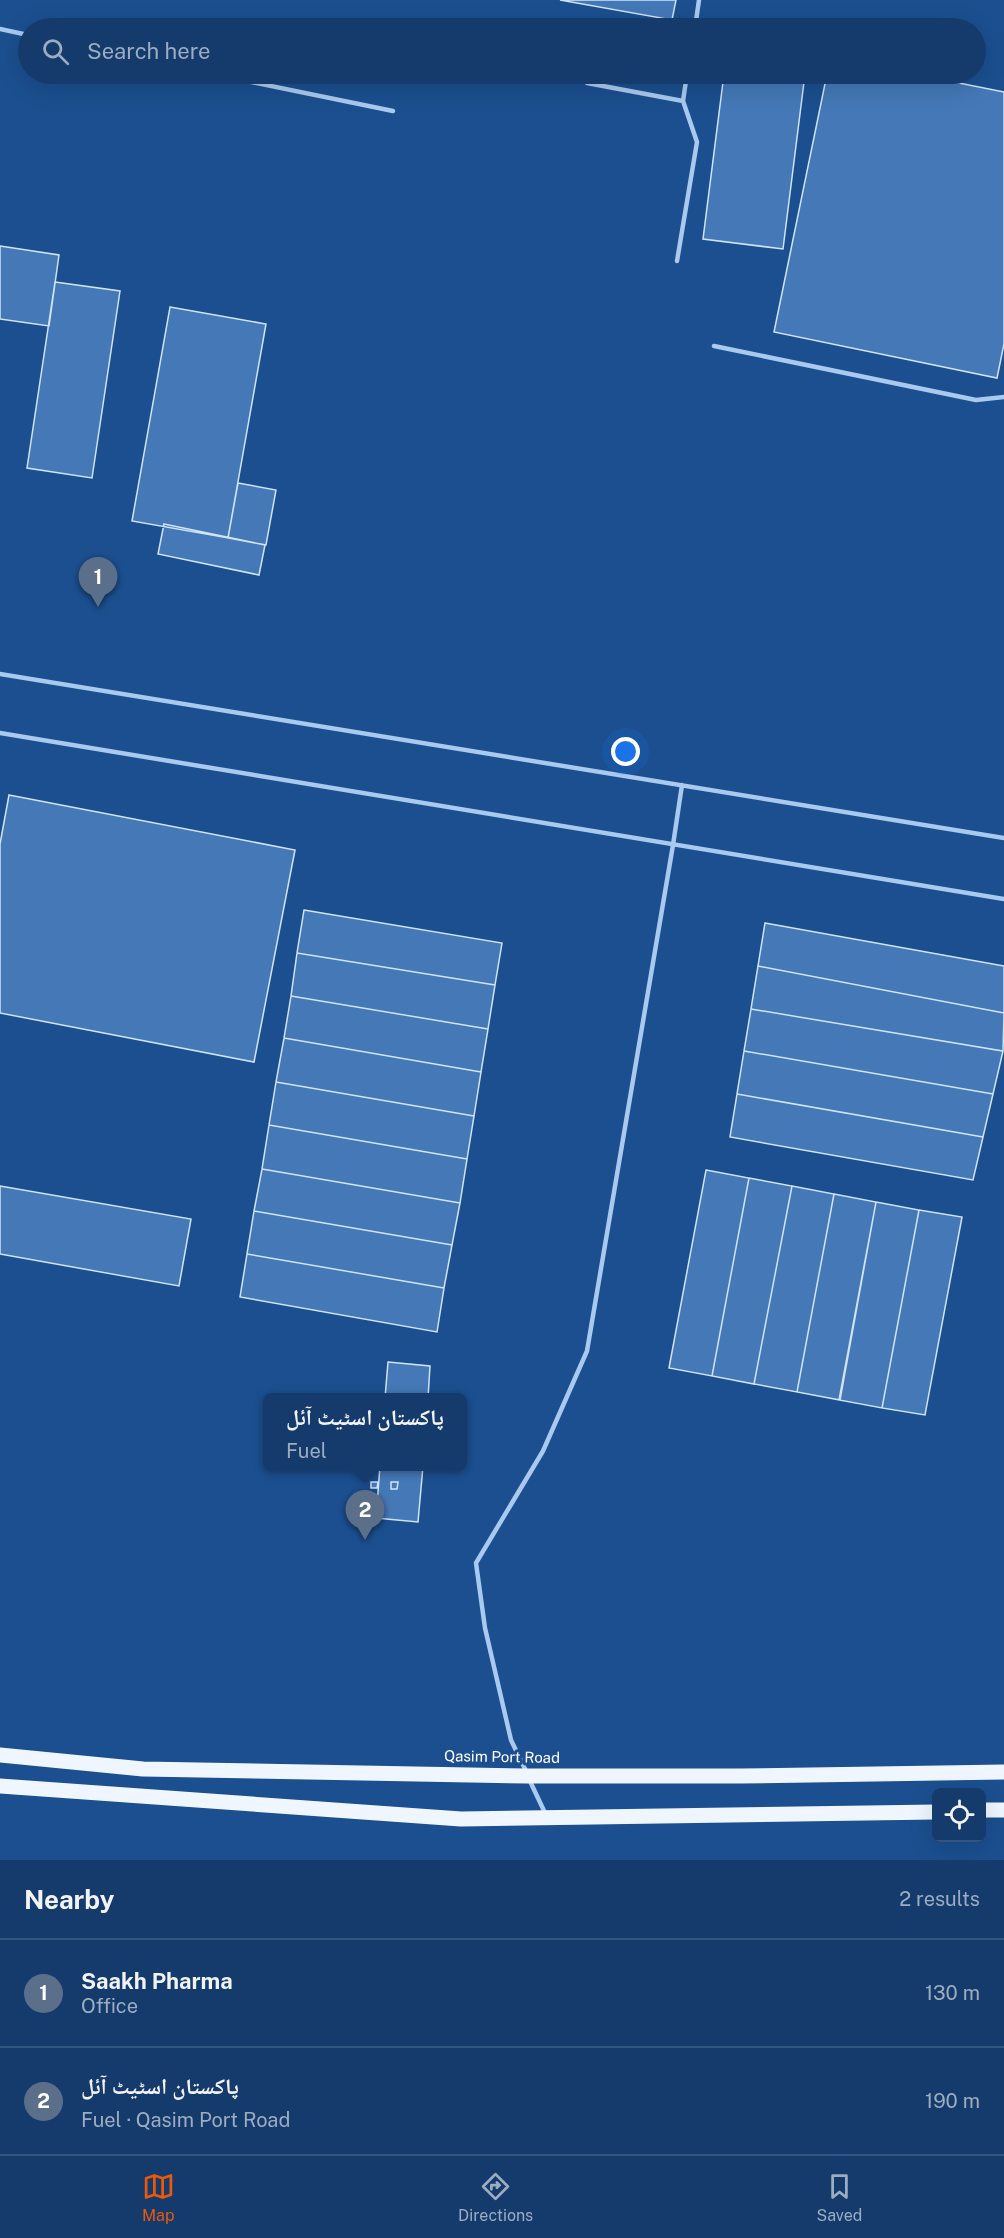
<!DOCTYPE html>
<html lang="en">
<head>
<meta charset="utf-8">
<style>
  body { margin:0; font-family:"Public Sans","Noto Naskh Arabic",sans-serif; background:#1d4271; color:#f1f3f6 }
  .controls { position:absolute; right:18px; bottom:18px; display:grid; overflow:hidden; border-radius:9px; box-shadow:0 6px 24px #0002 }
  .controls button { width:54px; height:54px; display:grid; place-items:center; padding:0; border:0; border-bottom:2px solid #33557e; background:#143b6b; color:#f1f3f6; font:30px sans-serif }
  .you { position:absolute; left:626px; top:752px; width:21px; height:21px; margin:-15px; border:4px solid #fff; border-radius:50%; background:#1a73e8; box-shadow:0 0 0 9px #1a73e833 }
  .badge { display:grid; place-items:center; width:39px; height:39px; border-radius:50%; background:#ea580c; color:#fff; font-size:20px; font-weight:700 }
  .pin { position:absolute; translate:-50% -50px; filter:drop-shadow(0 2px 3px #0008) }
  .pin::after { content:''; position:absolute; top:32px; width:21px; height:18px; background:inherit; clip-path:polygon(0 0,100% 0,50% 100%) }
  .popup { position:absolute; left:263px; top:1393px; width:204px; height:78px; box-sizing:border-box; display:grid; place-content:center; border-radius:9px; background:#143b6b; filter:drop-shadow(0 2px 4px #0005); font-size:20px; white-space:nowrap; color:#9dadc1 }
  .popup b { font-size:22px; color:#f1f3f6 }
  .popup::after { content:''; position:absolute; left:50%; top:100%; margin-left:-12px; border:12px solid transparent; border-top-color:#143b6b }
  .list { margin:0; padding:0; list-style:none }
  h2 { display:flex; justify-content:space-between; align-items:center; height:78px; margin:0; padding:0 24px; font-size:26px }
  h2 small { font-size:20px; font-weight:400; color:#9dadc1 }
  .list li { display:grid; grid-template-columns:39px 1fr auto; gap:18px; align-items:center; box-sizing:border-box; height:108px; padding:0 24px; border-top:2px solid #33557e }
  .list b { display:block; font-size:22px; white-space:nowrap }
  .list p { margin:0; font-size:20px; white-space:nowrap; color:#9dadc1 }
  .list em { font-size:20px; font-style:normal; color:#9dadc1 }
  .icon { flex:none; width:33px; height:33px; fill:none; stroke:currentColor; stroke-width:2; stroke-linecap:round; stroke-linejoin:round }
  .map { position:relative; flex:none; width:1004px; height:1860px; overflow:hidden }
  .search { position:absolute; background:#143b6b; box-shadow:0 6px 24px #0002; left:18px; right:18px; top:18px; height:66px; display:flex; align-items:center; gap:15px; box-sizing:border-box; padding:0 21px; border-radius:33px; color:#9dadc1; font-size:22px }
  .sheet { height:294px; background:#143b6b }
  nav { display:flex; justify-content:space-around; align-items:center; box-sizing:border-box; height:84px; border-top:2px solid #33557e; background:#143b6b; font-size:16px; color:#9dadc1 }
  nav a { display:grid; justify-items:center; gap:3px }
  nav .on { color:#ea580c }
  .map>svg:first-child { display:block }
  .building { fill:#4478b7; stroke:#cfe3fa; stroke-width:1.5 }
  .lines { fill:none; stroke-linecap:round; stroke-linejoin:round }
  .service { stroke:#a9c9ee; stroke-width:4.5 }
  .primary { stroke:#f0f6ff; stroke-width:15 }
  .labels { text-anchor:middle; stroke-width:6; stroke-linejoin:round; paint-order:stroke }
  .street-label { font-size:15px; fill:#fff; stroke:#1b4f8f }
</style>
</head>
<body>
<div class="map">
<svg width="1004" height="1860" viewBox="0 0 1004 1860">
  <rect width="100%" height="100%" fill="#1b4f8f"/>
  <path class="building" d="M 560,0 L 676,0 L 672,20 Z
    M 724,74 L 805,74 L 783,249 L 703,239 Z
    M 827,74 L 914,74 L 1004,92 L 1004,344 L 997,378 L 774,332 Z
    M 0,246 L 59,255 L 49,326 L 0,319 Z
    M 55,282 L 120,291 L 92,478 L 27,468 Z
    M 170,307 L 266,324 L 228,538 L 132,521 Z
    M 238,483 L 276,490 L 266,545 L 228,538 Z
    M 164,524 L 265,545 L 259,575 L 158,554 Z
    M 9,795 L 295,850 L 254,1062 L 0,1013 L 0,844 Z
    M 304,910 L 502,943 L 495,985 L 297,953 Z
    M 765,923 L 1004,966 L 1004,1013 L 758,966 Z
    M 297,953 L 495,985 L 488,1029 L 291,996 Z
    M 758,966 L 1004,1013 L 1003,1051 L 751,1009 Z
    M 291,996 L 488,1029 L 481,1072 L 284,1038 Z
    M 751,1009 L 1003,1051 L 993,1094 L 744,1051 Z
    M 284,1038 L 481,1072 L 474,1116 L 276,1082 Z
    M 744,1051 L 993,1094 L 983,1137 L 737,1094 Z
    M 276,1082 L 474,1116 L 467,1159 L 269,1125 Z
    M 737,1094 L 983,1137 L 973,1180 L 730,1137 Z
    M 269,1125 L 467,1159 L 460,1203 L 262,1169 Z
    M 262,1169 L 460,1203 L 452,1245 L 254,1211 Z
    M 706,1170 L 749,1178 L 712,1376 L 669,1368 Z
    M 749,1178 L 792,1186 L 754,1384 L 712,1376 Z
    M 0,1186 L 191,1219 L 179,1286 L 0,1254 Z
    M 792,1186 L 834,1194 L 797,1392 L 754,1384 Z
    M 834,1194 L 876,1202 L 840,1400 L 797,1392 Z
    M 876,1202 L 919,1210 L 882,1408 L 839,1400 Z
    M 919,1210 L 962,1217 L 925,1415 L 882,1408 Z
    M 254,1211 L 452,1245 L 444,1288 L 247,1254 Z
    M 247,1254 L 444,1288 L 437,1332 L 240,1297 Z
    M 388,1362 L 430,1366 L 428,1398 L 385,1398 Z
    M 380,1466 L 423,1466 L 418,1522 L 376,1518 Z
    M 371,1482 L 378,1482 L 377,1488 L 371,1488 Z
    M 391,1482 L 398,1482 L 397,1489 L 391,1489 Z"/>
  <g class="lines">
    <path class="service" d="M 695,28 L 699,0
      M 0,29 L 28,35
      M 213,74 L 393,111
      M 587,83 L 683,101 L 687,74
      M 677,261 L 697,142 L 683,101
      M 714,346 L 976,400 L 1004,397
      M 0,674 L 1004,838
      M 0,733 L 1004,899
      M 526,1771 L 511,1740 L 485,1628 L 476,1563 L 543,1451 L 587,1351 L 673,845 L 682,785
      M 529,1779 L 546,1815"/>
    <path class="primary" d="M 0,1755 L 143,1769 L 528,1776 L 741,1776 L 1004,1772
      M 0,1786 L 461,1819 L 936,1812
      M 982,1810 L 1004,1810"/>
  </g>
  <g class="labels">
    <g class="street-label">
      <text transform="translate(502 1757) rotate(1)" y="5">Qasim Port Road</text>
    </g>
  </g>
</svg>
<div class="controls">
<button><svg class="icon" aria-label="locate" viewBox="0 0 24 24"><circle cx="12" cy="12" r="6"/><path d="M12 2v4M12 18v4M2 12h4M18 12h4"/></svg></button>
</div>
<div class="you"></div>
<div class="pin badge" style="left:98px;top:607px;background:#5c6f8a">1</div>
<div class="pin badge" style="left:365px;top:1540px;background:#5c6f8a">2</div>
<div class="popup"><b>پاکستان اسٹیٹ آئل</b>Fuel</div>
<div class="search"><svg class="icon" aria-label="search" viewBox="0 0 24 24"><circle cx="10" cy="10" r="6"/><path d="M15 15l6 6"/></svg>Search here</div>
</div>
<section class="sheet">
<h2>Nearby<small>2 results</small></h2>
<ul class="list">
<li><span class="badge" style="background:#5c6f8a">1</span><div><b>Saakh Pharma</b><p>Office</p></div><em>130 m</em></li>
<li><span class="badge" style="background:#5c6f8a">2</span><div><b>پاکستان اسٹیٹ آئل</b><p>Fuel · Qasim Port Road</p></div><em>190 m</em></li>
</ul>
</section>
<nav>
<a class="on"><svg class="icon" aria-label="map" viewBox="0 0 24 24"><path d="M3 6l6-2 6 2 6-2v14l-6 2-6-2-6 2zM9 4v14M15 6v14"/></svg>Map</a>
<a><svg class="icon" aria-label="directions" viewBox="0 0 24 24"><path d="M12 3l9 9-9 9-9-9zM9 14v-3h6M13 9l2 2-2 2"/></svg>Directions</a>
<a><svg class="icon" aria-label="saved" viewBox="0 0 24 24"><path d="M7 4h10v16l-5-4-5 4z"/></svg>Saved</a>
</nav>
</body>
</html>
